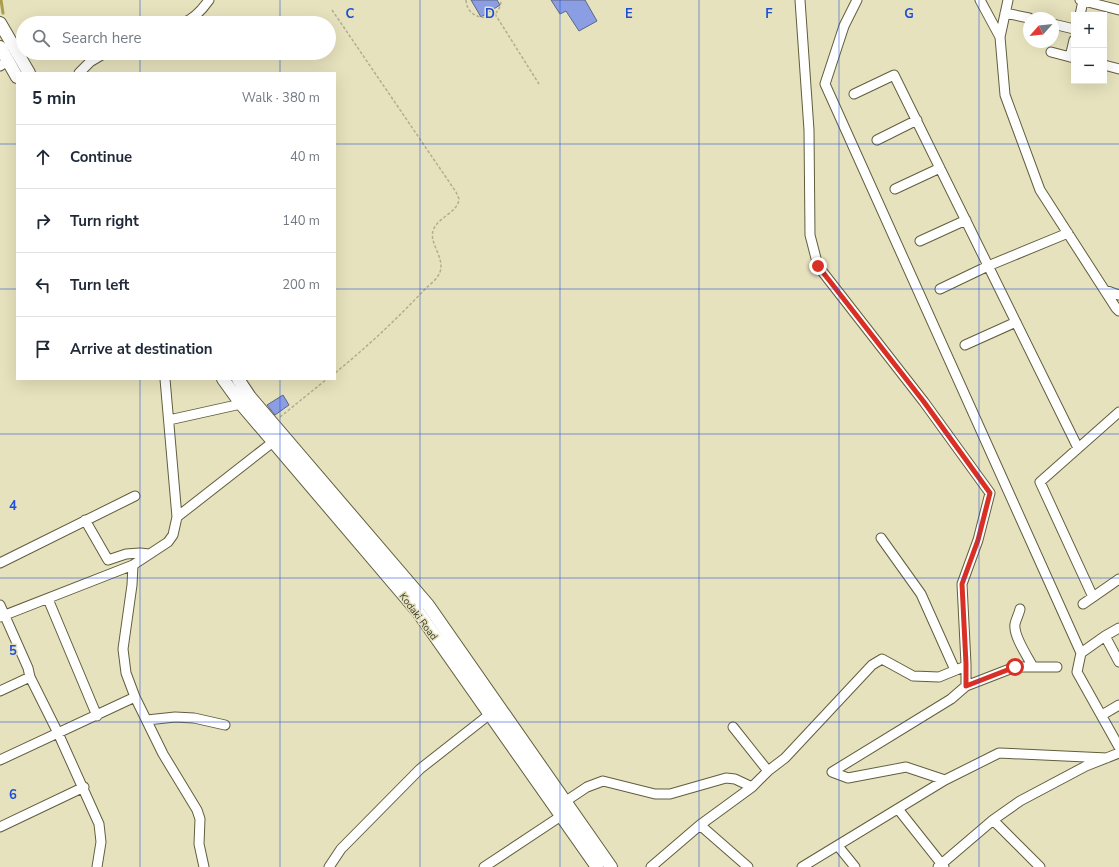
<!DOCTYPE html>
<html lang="en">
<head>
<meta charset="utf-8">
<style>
  body { margin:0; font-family:"Nunito Sans",sans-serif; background:#f6f6f7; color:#1f2937 }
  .controls { position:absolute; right:12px; top:12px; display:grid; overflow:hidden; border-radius:0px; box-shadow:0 4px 16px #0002 }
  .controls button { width:36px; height:36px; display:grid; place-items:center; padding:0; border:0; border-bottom:1px solid #e0e1e3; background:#fff; color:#1f2937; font:20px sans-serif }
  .compass { position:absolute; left:1023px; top:12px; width:36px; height:36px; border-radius:50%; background:#fff; box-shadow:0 4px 16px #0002; rotate:243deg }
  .stop { position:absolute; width:12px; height:12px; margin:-9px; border:3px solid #d93025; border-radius:50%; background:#fff }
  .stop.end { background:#d93025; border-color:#fff; box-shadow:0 1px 4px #0008 }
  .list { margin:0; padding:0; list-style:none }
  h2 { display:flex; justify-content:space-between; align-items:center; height:52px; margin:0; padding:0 16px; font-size:17px }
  h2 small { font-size:13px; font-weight:400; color:#747a83 }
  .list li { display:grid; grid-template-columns:26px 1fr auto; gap:12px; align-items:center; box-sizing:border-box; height:64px; padding:0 16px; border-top:1px solid #e0e1e3 }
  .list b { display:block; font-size:15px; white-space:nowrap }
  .list em { font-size:13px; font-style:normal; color:#747a83 }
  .icon { flex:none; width:22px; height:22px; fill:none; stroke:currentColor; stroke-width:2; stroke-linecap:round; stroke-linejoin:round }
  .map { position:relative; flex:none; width:1119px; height:867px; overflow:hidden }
  .search { position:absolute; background:#fff; box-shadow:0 4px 16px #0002; left:16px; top:16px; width:320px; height:44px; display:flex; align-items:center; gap:10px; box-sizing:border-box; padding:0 14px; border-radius:22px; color:#747a83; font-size:15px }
  .panel { position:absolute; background:#fff; box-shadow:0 4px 16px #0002; left:16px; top:72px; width:320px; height:308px; border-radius:0px }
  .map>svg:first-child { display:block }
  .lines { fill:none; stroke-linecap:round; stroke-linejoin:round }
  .stream { stroke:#a89e4e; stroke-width:3 }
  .building { fill:#8b9ee3; stroke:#5d6684 }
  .minor-casing { stroke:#615e3e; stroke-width:11 }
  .major-casing { stroke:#615e3e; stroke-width:14 }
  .path { stroke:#b1ae90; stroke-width:1.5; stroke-dasharray:3 2; stroke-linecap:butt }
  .minor { stroke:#fff; stroke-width:9 }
  .major { stroke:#fff; stroke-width:12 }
  .route { stroke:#d93025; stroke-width:5 }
  .grid { fill:none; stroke:#1d4ed8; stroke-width:1; stroke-opacity:0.55 }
  .labels { text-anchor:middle; stroke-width:3; stroke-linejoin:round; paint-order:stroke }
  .street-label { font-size:10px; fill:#373627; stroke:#e6e2bd }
  .grid-label { font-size:13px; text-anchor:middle; font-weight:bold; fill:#1d4ed8; stroke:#e6e2bd; stroke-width:3; stroke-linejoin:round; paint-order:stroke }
</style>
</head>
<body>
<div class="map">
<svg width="1119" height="867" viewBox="0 0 1119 867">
  <rect width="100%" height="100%" fill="#e6e2bd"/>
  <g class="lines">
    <path class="stream" d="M 1,0 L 3,13"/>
  </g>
  <path class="building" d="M 471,0 L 497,0 L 500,5 L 481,17 Z
    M 551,0 L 585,0 L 597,21 L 579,31 L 566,11 L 560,14 Z
    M 283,395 L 289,405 L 275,415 L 267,405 Z"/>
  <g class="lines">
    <defs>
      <path id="minor" d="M 800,0 L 809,130 L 810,235 L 818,266 L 924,402 L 990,493 L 978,540 L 962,584 L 966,664 L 966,686 L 951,699 L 832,772
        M 857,0 L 844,26 L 825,84 L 1081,653
        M 980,0 L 1000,37 L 1005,95 L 1040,190 L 1116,308 L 1119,311
        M 1080,0 L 1119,10
        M 1005,13 L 1029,18
        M 1080,15 L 1083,1
        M 183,23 C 194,19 202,10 209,0
        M 1053,24 L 1074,29
        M 1000,37 L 1008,0
        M 1051,52 L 1074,58
        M 1070,57 L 1074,40
        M 1104,65 L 1119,69
        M 0,66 L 8,61
        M 79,73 L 90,62 L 105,53
        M 854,94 L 894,75 L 1078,448
        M 877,140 L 917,120
        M 895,189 L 940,168
        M 920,241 L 966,220
        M 940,289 L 988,266 L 1068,233
        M 1105,290 L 1119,295
        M 965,345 L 1016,322
        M 165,379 L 177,517
        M 169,420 L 241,404
        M 85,520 L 108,560 L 126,554 L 140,553 L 149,554
        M 881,538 L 921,594 L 955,670
        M 0,563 L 135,496
        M 133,565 L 132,585 L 123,649 L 126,673 L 135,697 L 163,754 L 197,810 L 200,819 L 199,844 L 204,867
        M 1093,597 L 1040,482 L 1119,412
        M 48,599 L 97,716
        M 1083,604 L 1119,579
        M 0,605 L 28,668 L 30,677 L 58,733 L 99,824 L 101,842 L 97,867
        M 1020,609 C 1019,614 1016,619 1015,624 C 1013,636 1028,657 1033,667
        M 0,617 L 133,565 L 168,542 L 173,535 L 177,517 L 273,442
        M 1119,628 L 1105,636 L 1119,662
        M 1105,636 L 1081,653 L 1077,672 L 1119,747
        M 966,686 L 1015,667 L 1057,667
        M 0,691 L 30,677
        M 1102,715 L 1119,705
        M 147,720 L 175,717 L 194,718 L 225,725
        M 733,727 L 768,771
        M 0,760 L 135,697
        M 832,772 L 848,778 L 906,767 L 945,780 L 999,753 L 1107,758
        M 566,801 L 587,787 L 603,781 L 655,794 L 670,794 L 726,778 L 735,779 L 752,787
        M 898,809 L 944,867
        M 993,820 L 1040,867
        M 700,825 L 748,867
        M 0,827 L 84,787
        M 838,846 L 855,867
        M 329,867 L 341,849 L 420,769 L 490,714
        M 484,867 L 561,816
        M 651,867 L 700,825 L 752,787 L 768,771 L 785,758 L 872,665 L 882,659 L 913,676 L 939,677 L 966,666
        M 802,867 L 945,780
        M 938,867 L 993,820 L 1020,801 L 1086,766 L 1119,753"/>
      <path id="major" d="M 0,23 L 29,73
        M 0,47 L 17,77
        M 223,379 L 241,404 L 418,612 L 597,867
        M 238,379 L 250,397 L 428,605 L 611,867"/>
    </defs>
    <use href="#minor" class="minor-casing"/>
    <use href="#major" class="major-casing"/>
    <path class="path" d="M 466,0 C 467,23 501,23 501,0
      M 332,10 L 456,192 L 459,199 C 458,213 437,217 433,231 C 429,243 445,258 440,272 C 438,278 431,284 426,288 C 398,318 367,347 335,373
      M 495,14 L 539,84
      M 280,417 L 327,379"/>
    <use href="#minor" class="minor"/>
    <use href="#major" class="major"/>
  </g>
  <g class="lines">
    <path class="route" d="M 818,266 L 924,402 L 990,493 L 978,540 L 962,584 L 966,664 L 966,686 L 1015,667"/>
  </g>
  <path class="grid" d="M 140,0 L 140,23M 280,0 L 280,23M 420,0 L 420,867M 560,0 L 560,867M 699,0 L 699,867M 839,0 L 839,867M 979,0 L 979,867M 140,53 L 140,73M 280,53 L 280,73M 0,144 L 17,144M 335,144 L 1119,144M 0,289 L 17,289M 335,289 L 1119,289M 140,379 L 140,867M 280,379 L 280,867M 0,434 L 1119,434M 0,578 L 1119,578M 0,722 L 1119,722"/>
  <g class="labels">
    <g class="street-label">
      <text transform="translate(419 616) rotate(53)" y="4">Kodaki Road</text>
    </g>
  </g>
  <g class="grid-label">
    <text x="350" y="18">C</text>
    <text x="490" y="18">D</text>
    <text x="629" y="18">E</text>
    <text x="769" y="18">F</text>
    <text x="909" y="18">G</text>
    <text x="13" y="510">4</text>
    <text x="13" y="655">5</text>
    <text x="13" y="799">6</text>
  </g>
</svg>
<div class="controls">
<button>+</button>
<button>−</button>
</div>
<svg class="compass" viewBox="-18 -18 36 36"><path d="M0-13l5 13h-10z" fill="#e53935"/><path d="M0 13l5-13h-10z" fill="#747a83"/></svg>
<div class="stop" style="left:1015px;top:667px"></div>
<div class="stop end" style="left:818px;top:266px"></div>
<div class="search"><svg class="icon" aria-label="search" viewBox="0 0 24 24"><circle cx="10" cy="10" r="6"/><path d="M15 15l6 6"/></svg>Search here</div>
<section class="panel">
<h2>5 min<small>Walk · 380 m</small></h2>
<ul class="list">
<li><svg class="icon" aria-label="ahead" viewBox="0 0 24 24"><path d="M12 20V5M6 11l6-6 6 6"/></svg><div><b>Continue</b></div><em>40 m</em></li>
<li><svg class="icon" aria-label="right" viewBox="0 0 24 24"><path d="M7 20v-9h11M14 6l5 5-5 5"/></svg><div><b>Turn right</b></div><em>140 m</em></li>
<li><svg class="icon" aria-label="left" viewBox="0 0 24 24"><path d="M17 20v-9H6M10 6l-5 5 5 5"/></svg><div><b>Turn left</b></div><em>200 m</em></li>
<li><svg class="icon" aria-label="arrive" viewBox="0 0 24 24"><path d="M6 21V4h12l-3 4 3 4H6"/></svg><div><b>Arrive at destination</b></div></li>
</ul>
</section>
</div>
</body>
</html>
